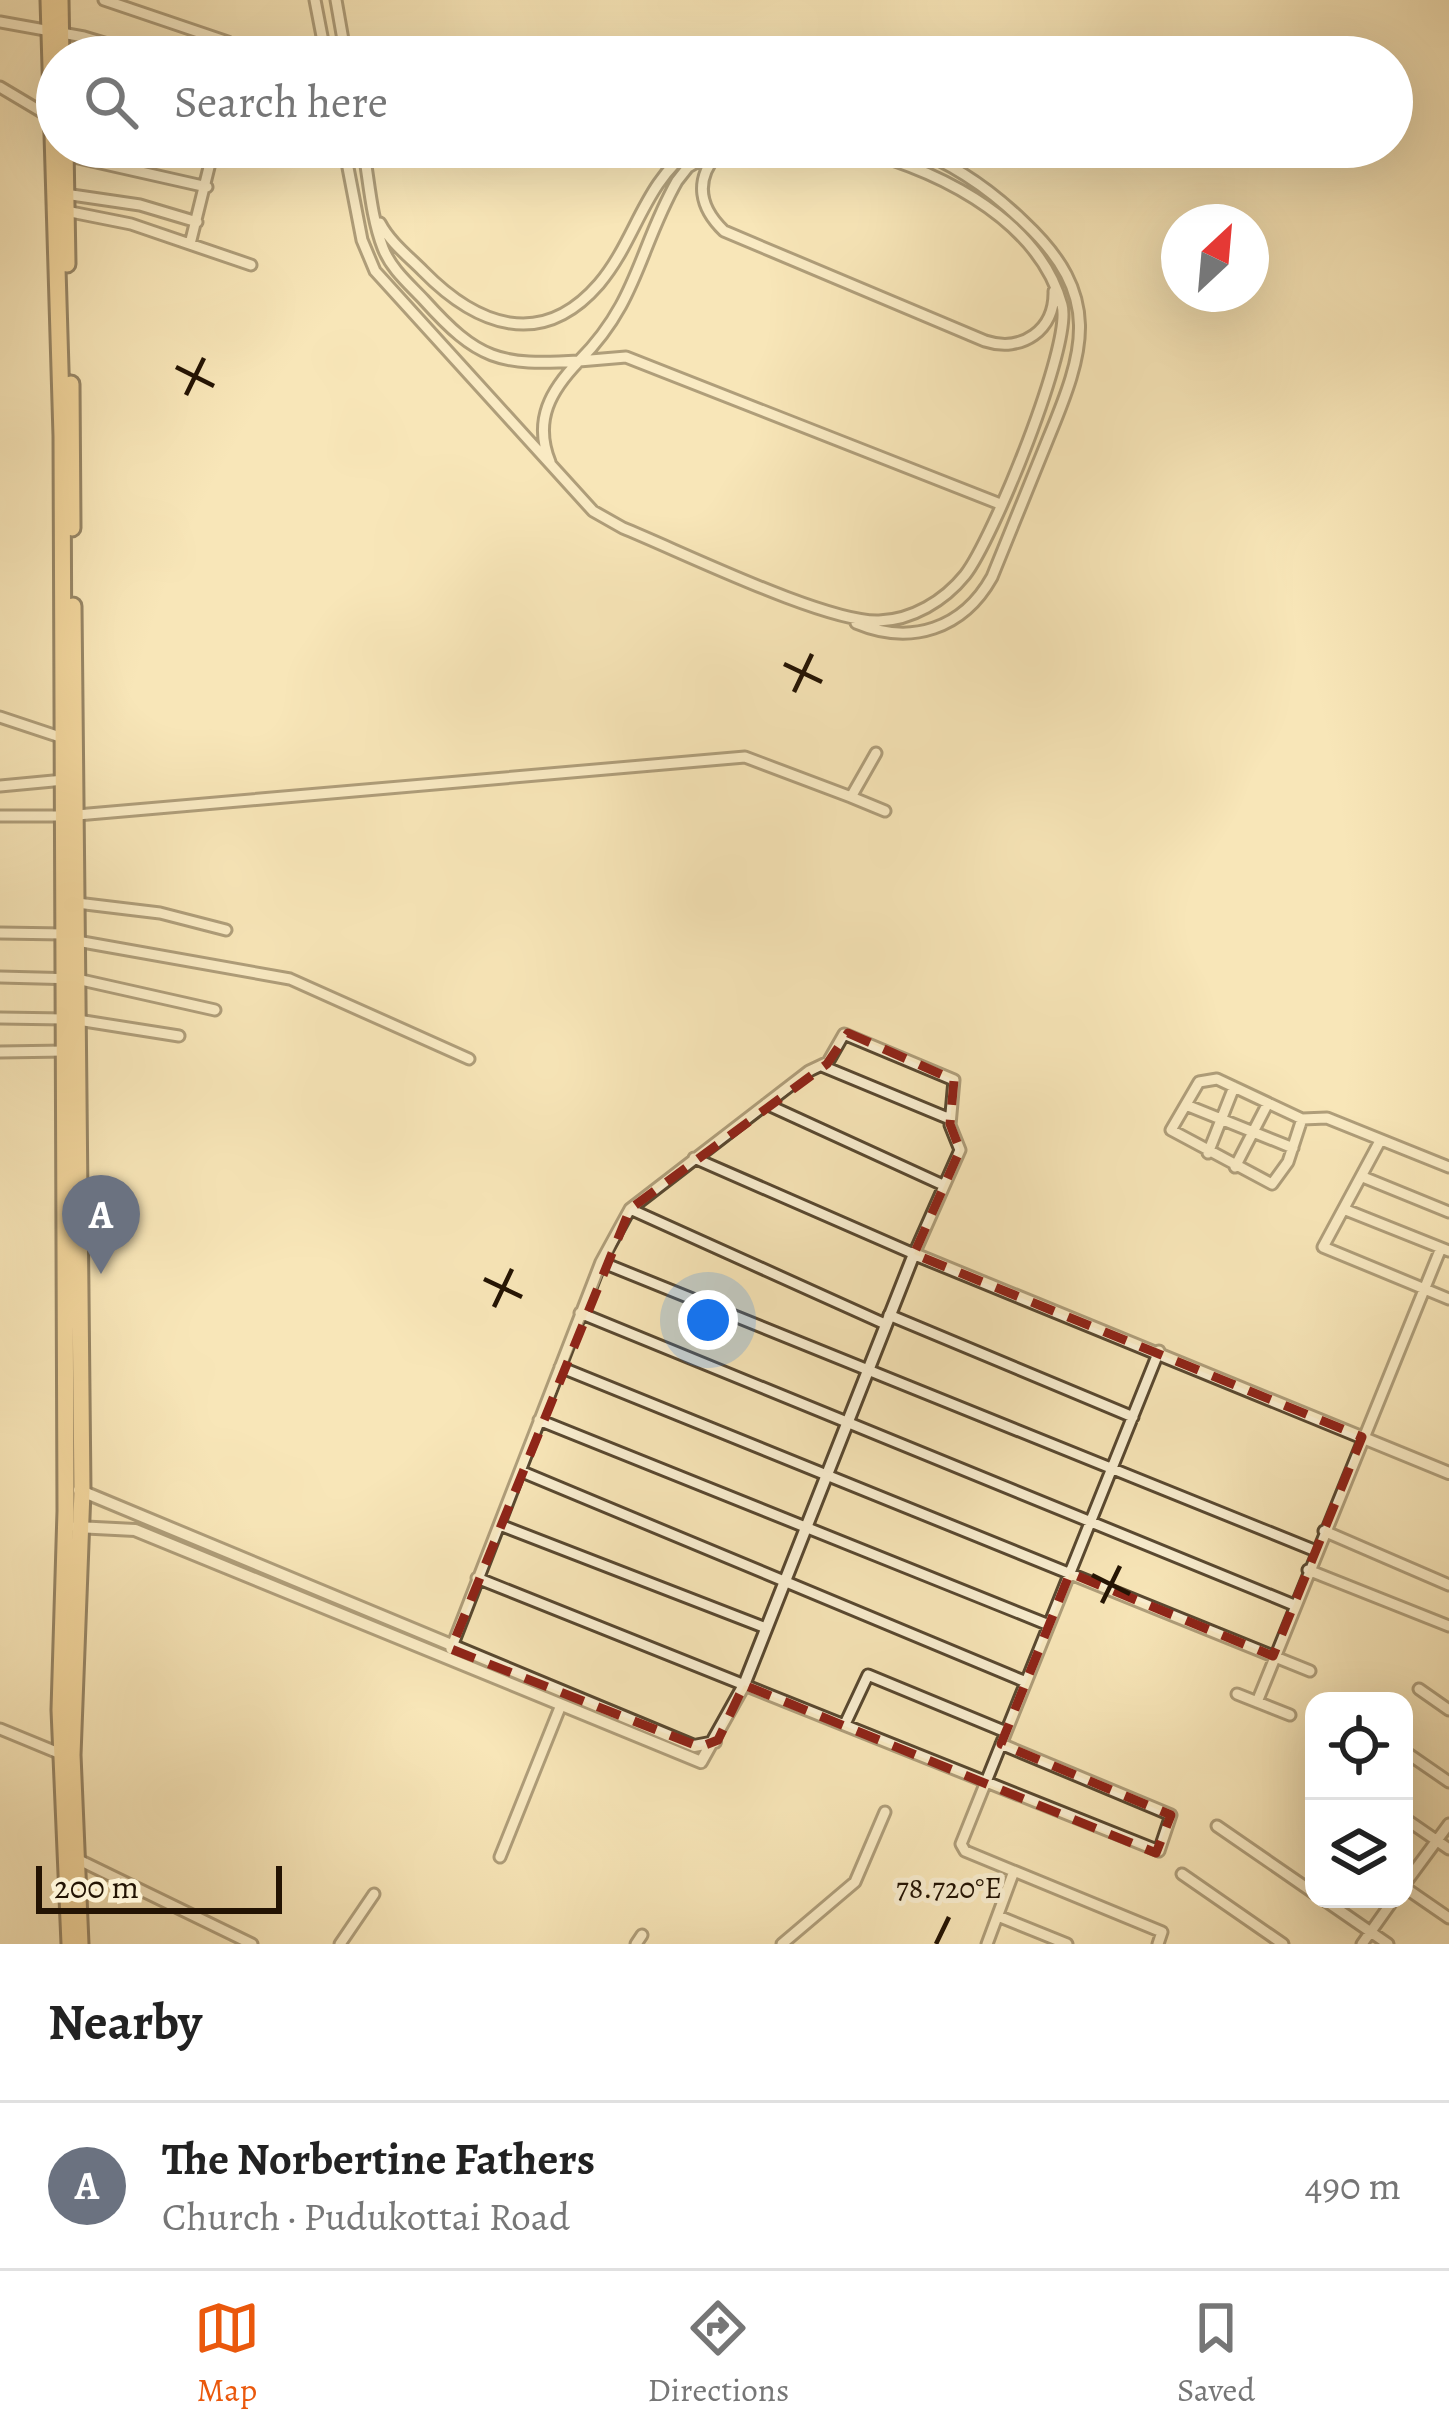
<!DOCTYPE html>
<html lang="en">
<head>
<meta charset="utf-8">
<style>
  body { margin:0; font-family:Alegreya,serif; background:#f6f6f6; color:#222 }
  .controls { position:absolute; right:36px; bottom:36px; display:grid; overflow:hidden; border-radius:24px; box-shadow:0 12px 48px #0002 }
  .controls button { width:108px; height:108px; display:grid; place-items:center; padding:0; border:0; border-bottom:3px solid #e0e0e0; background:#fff; color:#222; font:60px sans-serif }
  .compass { position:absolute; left:1161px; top:204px; width:108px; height:108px; border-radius:50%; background:#fff; box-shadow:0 12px 48px #0002; rotate:26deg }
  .scale { position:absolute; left:36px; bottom:30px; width:246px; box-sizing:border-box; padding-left:12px; border:6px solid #231303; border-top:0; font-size:33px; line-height:42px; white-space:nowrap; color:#231303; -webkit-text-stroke:9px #faefd1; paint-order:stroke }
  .you { position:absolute; left:708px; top:1320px; width:42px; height:42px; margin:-30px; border:9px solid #fff; border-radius:50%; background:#1a73e8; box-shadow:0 0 0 18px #1a73e833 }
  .badge { display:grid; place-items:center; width:78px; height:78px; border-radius:50%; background:#ea580c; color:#fff; font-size:39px; font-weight:700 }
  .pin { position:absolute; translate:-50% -99px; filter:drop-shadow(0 3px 6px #0008) }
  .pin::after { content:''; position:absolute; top:63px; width:42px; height:36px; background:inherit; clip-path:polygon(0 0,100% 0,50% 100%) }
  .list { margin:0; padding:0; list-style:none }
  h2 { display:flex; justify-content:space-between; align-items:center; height:156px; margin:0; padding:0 48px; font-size:51px }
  h2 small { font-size:39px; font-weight:400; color:#767676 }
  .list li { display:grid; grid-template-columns:78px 1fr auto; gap:36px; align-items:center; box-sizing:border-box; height:168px; padding:0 48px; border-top:3px solid #e0e0e0 }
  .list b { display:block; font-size:45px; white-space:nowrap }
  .list p { margin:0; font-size:39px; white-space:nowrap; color:#767676 }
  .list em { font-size:39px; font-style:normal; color:#767676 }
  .icon { flex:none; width:66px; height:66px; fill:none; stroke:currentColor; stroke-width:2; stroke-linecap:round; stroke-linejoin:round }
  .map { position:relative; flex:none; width:1449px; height:1944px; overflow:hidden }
  .search { position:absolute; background:#fff; box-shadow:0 12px 48px #0002; left:36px; right:36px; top:36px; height:132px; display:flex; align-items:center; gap:30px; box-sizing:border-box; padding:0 42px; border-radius:66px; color:#767676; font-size:45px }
  .sheet { height:324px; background:#fff }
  nav { display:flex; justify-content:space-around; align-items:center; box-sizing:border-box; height:168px; border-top:3px solid #e0e0e0; background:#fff; font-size:33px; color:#767676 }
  nav a { display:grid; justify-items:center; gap:6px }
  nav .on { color:#ea580c }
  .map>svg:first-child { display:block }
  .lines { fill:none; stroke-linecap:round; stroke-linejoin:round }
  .minor-casing { stroke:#584830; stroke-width:15 }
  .tertiary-casing { stroke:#584830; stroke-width:16 }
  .trunk-casing { stroke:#231303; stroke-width:21 }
  .minor { stroke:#faefd1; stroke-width:9 }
  .tertiary { stroke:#faefd1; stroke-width:10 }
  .trunk { stroke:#ecc37c; stroke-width:15 }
  .marked { fill:none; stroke:#8f2418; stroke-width:9; stroke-dasharray:24 15; stroke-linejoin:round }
  .ticks { fill:none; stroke:#231303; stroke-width:4.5 }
  .ticks-label { font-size:30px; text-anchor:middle; fill:#231303; stroke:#faefd1; stroke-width:10; stroke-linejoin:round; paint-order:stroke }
</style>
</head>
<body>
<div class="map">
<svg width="1449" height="1944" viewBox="0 0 1449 1944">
  <rect width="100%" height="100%" fill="#f8e6b8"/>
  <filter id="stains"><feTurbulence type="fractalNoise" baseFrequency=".00167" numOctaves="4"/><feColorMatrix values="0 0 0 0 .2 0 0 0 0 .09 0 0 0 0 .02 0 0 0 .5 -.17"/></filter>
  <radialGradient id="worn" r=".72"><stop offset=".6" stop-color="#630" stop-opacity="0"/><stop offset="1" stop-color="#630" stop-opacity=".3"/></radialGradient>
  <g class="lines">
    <defs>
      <path id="minor" d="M 104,0 L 228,42 L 235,47 L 232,57
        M 315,0 L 326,57
        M 336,0 L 346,57
        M 0,22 L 84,37 L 151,57
        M 0,87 L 52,118
        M 344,147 L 362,240 L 375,271 L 593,511 L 623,528 C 680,551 826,623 879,621 C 912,620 944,601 965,575 C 992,541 1073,344 1062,305 C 1037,215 927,164 844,147
        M 363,147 C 369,180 371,217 383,248 C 391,269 409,284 424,300 C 478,360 499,366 579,361 C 638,302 639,248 677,181 L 688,167 L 722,147
        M 717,154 C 694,181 700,208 724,231 L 985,341 C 1022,353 1055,330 1054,291
        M 65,155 L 207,187
        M 65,194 L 140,205 L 197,222
        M 66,211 L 131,224 L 251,265
        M 380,223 C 390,242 408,256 423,271 C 476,325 541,351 599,284 C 637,239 643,183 694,147
        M 190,244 L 214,147
        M 550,462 C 533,420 551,390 579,361 L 626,357 L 1000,504
        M 856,623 C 911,646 963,629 992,577 C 1011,531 1029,485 1048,439 C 1085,350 1103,296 1024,222 C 990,189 953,163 908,147
        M 0,717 L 63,738
        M 0,786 L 64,780
        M 851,797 L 885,811
        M 77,815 L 745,757 L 851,797 L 876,753
        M 0,816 L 64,816
        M 77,903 L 160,913 L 226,930
        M 0,933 L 64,934
        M 77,941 L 290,979 L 469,1059
        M 0,977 L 77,979 L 215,1010
        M 0,1018 L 65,1019
        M 78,1020 L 179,1036
        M 0,1052 L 65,1051
        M 822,1066 L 950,1119
        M 766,1104 L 943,1185
        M 1186,1105 L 1293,1148
        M 1302,1119 L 1288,1162 L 1272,1184 L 1171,1130 L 1199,1082 L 1217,1079 L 1302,1119 L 1327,1118 L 1449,1167
        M 1380,1141 L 1323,1247 L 1449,1299
        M 1208,1153 L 1234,1087
        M 1235,1167 L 1268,1103
        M 1363,1177 L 1449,1212
        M 630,1209 L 885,1324
        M 1346,1210 L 1449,1251
        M 601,1262 L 1316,1551
        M 580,1313 L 1294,1605
        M 889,1315 L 1133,1417
        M 560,1367 L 1310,1671
        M 539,1420 L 1049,1625
        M 520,1471 L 1026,1682
        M 500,1525 L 766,1628
        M 1324,1531 L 1449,1585
        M 1308,1570 L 1449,1626
        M 477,1578 L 1159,1851 L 1171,1815 L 1001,1744
        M 451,1649 L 601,1262 L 630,1209 L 809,1071 L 828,1062 L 844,1034 L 954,1080 L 950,1125 L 960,1150 L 914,1254 L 694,1158
        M 1419,1689 L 1449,1710
        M 1237,1694 L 1290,1715
        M 1257,1702 L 1441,1248
        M 845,1724 L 868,1675 L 1006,1732
        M 0,1729 L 61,1754
        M 1404,1751 L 1449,1782
        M 1404,1818 L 1449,1849
        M 1217,1826 L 1314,1893
        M 500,1857 L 561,1705
        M 77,1859 L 252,1944
        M 1182,1874 L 1283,1944
        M 1404,1885 L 1449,1824
        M 1404,1887 L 1449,1918
        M 1323,1899 L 1388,1944
        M 998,1916 L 1067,1944
        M 340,1944 L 374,1894
        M 636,1944 L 642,1935
        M 782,1944 L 855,1882 L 885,1812
        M 987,1944 L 1014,1871
        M 1158,1944 L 1162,1932 L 965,1851 L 961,1844 L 1159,1351
        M 1362,1944 L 1394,1899"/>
      <path id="tertiary" d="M 79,1490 L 694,1746 L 715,1742
        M 76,1527 L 135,1530 L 701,1762 L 744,1685 L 914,1254 L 1449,1473"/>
      <path id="trunk" d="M 49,0 L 62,436 L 66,1511 L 60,1710 L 70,1944
        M 60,0 L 61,57
        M 65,147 L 67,264
        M 71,384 L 72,528
        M 73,606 L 82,1491 L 72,1755 L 80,1944"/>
    </defs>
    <use href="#minor" class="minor-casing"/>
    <use href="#tertiary" class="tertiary-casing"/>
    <use href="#trunk" class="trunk-casing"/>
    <use href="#minor" class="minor"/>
    <use href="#tertiary" class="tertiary"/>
    <use href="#trunk" class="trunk"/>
  </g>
  <path d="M0 0H1449V1944H0ZM 848,1033 L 954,1080 L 950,1124 L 960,1150 L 914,1254 L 1362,1437 L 1273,1656 L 1070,1573 L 1001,1744 L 1171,1815 L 1156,1853 L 744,1685 L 718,1740 L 700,1747 L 451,1649 L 630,1209 L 827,1064 Z" fill="#f8e6b8" fill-opacity=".55" fill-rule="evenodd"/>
  <path class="marked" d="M 848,1033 L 954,1080 L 950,1124 L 960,1150 L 914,1254 L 1362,1437 L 1273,1656 L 1070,1573 L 1001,1744 L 1171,1815 L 1156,1853 L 744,1685 L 718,1740 L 700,1747 L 451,1649 L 630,1209 L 827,1064 Z"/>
  <path class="ticks" d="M 176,367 L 214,386M 186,395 L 204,358M 784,664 L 822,682M 794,692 L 812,654M 484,1279 L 522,1297M 494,1307 L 512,1269M 1092,1575 L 1130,1594M 1102,1603 L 1120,1566M 936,1944 L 949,1917"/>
  <g class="ticks-label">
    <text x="949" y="1898">78.720°E</text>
  </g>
  <rect width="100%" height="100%" filter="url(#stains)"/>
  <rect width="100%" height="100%" fill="url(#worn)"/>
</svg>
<div class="controls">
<button><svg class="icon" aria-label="locate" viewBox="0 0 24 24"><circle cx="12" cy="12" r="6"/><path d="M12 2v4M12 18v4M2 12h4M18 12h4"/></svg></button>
<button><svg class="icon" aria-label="layers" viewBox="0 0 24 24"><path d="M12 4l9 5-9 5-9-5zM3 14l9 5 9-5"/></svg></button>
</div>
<svg class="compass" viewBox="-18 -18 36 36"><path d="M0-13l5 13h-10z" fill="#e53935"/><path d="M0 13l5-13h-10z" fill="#767676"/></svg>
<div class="scale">200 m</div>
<div class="you"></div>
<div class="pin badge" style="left:101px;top:1274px;background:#6b7280">A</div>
<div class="search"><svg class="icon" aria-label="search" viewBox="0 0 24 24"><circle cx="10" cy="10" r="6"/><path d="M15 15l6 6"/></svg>Search here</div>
</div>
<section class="sheet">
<h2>Nearby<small></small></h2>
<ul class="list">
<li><span class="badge" style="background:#6b7280">A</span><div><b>The Norbertine Fathers</b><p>Church · Pudukottai Road</p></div><em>490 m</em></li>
</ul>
</section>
<nav>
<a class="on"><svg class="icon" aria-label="map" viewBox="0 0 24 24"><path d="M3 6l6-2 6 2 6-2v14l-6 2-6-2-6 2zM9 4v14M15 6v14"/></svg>Map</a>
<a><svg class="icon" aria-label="directions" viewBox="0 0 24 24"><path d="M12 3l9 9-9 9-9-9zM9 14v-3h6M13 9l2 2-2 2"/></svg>Directions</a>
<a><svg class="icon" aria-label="saved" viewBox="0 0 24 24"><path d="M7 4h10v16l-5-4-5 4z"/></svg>Saved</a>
</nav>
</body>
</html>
